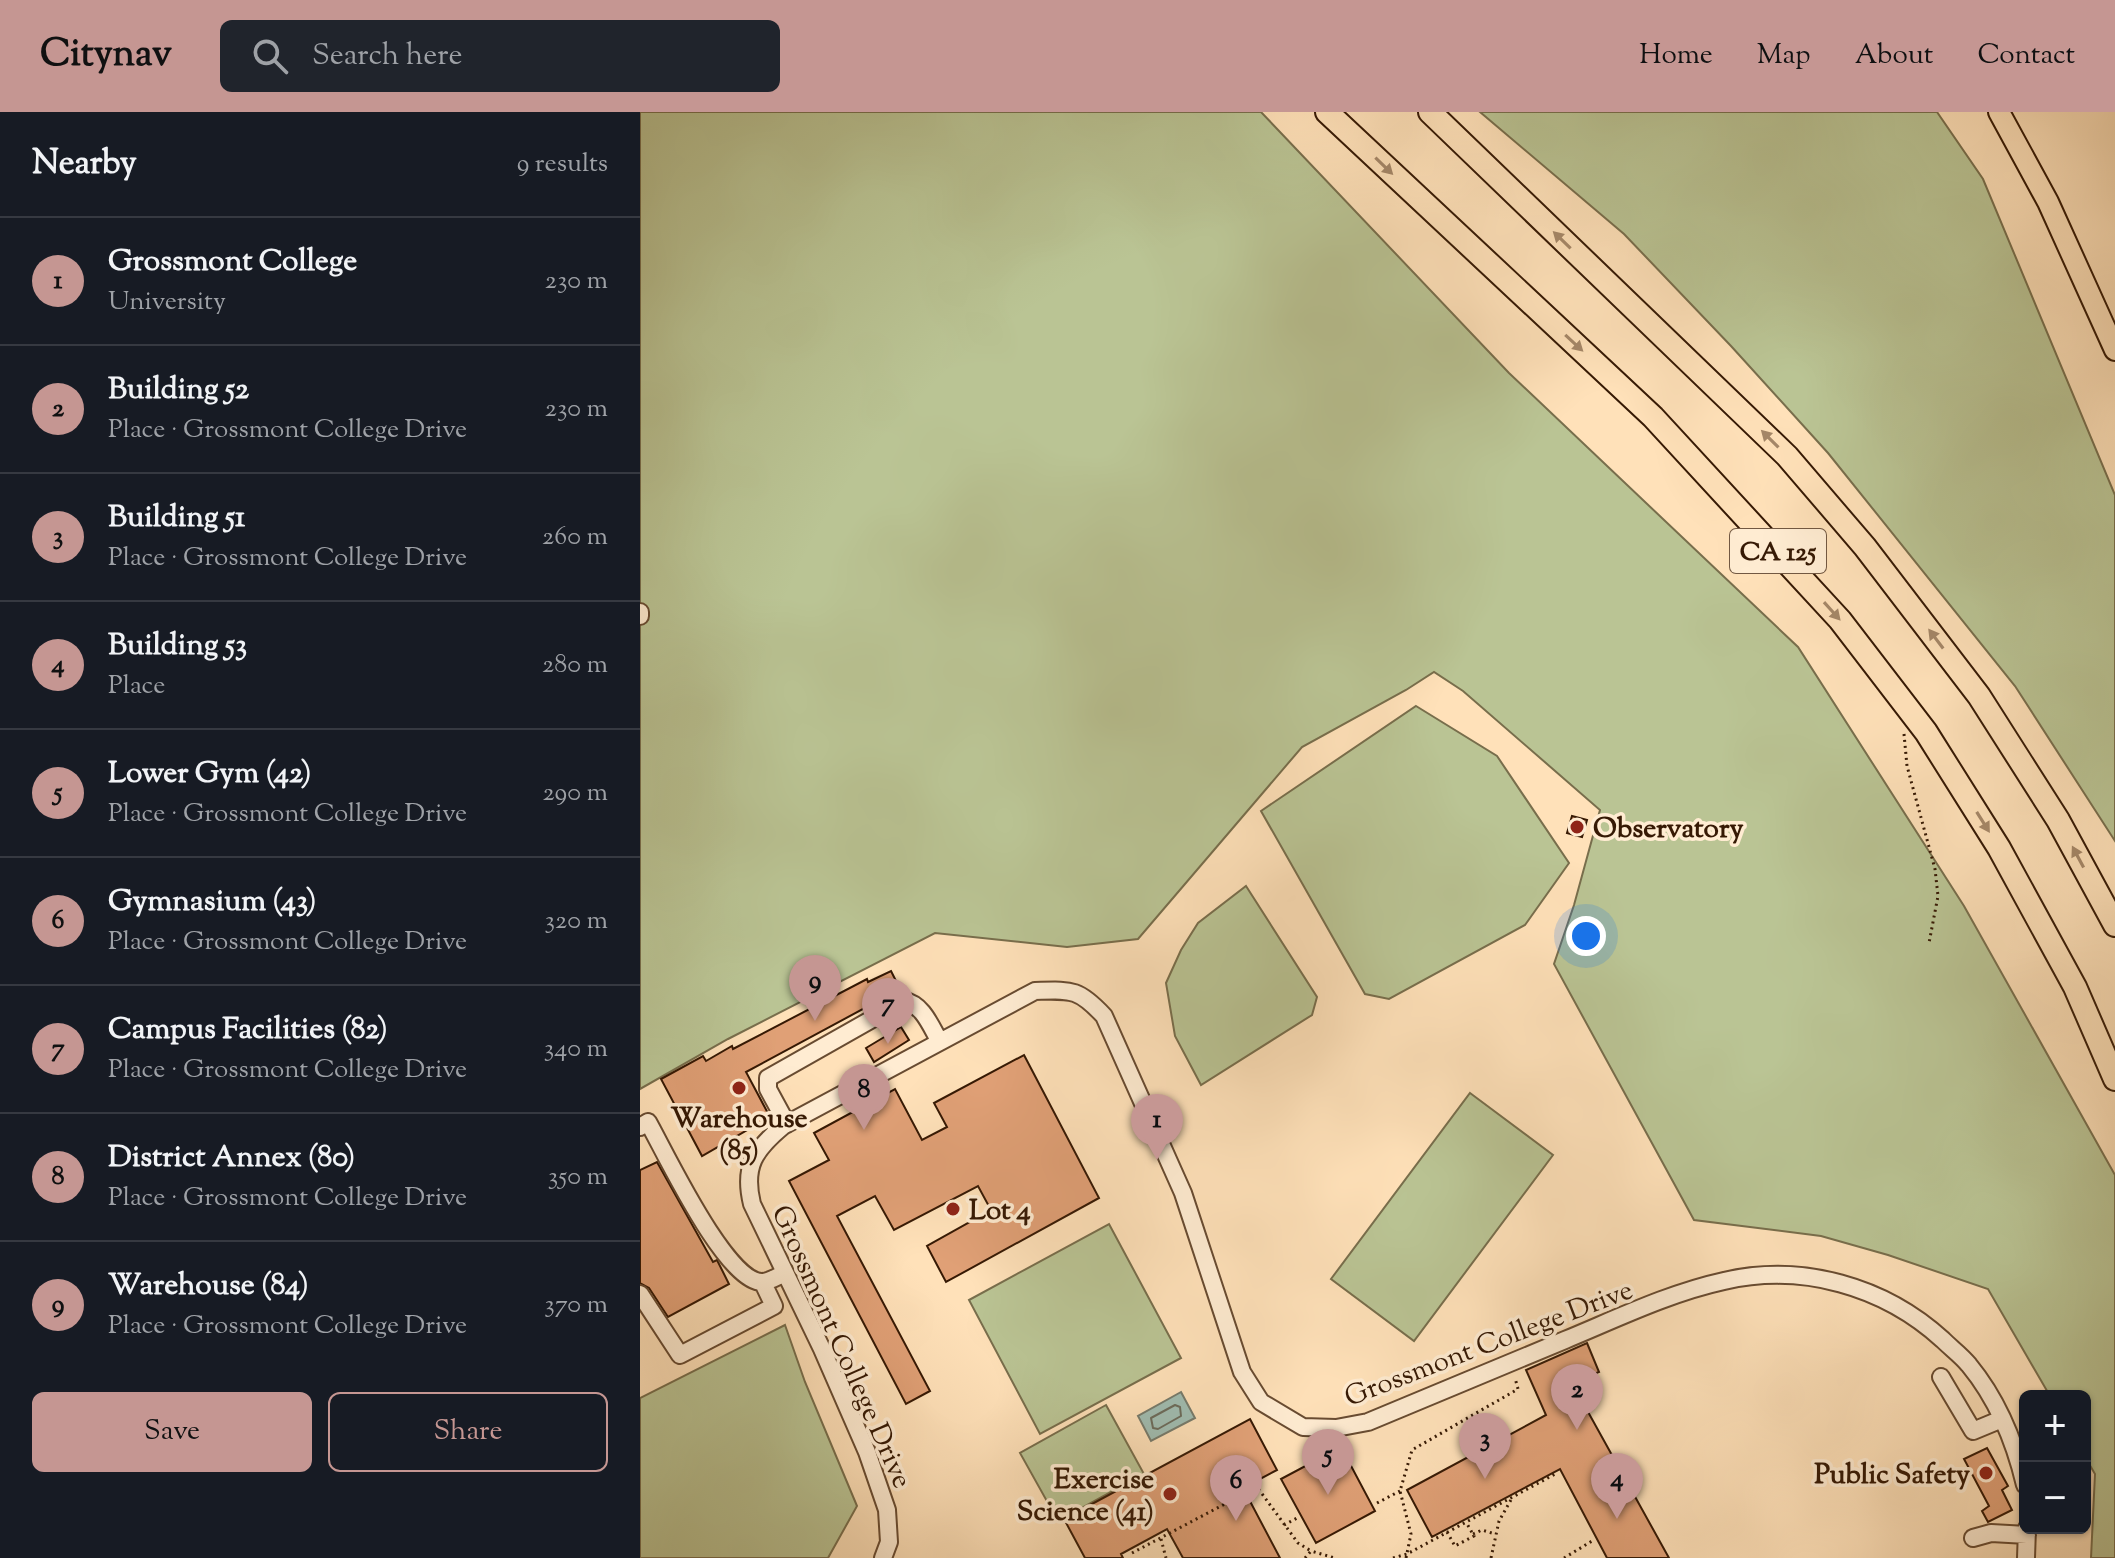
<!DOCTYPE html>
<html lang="en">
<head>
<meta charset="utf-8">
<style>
  body { margin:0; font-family:"Sorts Mill Goudy",serif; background:#20242c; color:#f1f3f6 }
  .controls { position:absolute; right:24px; bottom:24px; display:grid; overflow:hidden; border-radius:12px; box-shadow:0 2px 6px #0004 }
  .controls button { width:72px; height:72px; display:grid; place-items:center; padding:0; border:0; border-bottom:2px solid #363941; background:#171b24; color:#f1f3f6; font:40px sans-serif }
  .you { position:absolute; left:946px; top:824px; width:28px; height:28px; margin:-20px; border:6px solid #fff; border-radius:50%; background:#1a73e8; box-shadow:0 0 0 12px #1a73e833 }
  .badge { display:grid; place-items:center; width:52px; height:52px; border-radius:50%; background:#c59692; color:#111; font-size:26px; font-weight:700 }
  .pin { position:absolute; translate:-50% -66px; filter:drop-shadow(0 2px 4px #0008) }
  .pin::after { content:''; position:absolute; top:42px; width:28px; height:24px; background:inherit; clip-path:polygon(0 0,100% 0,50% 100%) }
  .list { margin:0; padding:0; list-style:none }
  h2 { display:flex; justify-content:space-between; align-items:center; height:104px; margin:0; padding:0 32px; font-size:34px }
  h2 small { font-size:26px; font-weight:400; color:#9ea1a6 }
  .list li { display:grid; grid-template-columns:52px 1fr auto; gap:24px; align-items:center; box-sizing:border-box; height:128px; padding:0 32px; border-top:2px solid #363941 }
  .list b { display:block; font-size:30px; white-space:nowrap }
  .list p { margin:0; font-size:26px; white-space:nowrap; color:#9ea1a6 }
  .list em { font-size:26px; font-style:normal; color:#9ea1a6 }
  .actions { display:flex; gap:16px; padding:24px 32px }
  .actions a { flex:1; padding:18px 0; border:2px solid #c59692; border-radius:12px; text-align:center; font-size:28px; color:#c59692 }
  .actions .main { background:#c59692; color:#111 }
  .icon { flex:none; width:44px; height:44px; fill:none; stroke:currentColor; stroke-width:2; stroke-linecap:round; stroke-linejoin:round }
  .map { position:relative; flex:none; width:1475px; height:1446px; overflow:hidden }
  header { display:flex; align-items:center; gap:48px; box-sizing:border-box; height:112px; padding:0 40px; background:#c59692; color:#111 }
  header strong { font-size:38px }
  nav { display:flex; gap:44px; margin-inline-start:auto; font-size:28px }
  .search { width:560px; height:72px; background:#20242c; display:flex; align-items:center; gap:20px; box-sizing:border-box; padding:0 28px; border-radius:12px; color:#9ea1a6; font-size:30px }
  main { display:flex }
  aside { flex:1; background:#171b24 }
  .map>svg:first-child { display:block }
  .green { fill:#bac494; stroke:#786e4c; stroke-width:2 }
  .water { fill:#a0bdb2; stroke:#767b6c; stroke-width:2 }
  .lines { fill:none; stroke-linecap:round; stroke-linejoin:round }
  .shore { stroke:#6b6b5b; stroke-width:2 }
  .building { fill:#e0a076; stroke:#361904; stroke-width:2 }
  .minor-casing { stroke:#684b31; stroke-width:20 }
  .major-casing { stroke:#361904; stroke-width:24 }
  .highway-casing { stroke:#361904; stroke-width:26 }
  .path { stroke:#361904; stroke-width:3; stroke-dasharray:2 4; stroke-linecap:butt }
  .minor { stroke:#ffecd2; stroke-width:16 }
  .major { stroke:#ffe1b9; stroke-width:20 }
  .highway { stroke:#ffe1b9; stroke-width:22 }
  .oneway { fill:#a58768 }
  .poi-dot { fill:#8f2418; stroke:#ffecd2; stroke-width:3 }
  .labels { text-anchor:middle; stroke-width:7; stroke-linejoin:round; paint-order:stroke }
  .shield { fill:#ffecd2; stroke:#725842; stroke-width:2 }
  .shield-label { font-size:26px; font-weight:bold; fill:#361904 }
  .poi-label { font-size:28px; font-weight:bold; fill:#361904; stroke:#ffecd2; text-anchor:start }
  .street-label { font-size:28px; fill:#361904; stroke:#ffecd2 }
</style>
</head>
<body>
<header>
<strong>Citynav</strong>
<div class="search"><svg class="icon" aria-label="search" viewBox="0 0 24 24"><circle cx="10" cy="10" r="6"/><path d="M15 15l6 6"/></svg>Search here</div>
<nav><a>Home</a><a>Map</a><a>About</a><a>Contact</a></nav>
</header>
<main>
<aside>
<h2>Nearby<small>9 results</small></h2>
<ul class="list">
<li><span class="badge">1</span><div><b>Grossmont College</b><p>University</p></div><em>230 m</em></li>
<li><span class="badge">2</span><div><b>Building 52</b><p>Place · Grossmont College Drive</p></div><em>230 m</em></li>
<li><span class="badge">3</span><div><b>Building 51</b><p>Place · Grossmont College Drive</p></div><em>260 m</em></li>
<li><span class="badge">4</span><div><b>Building 53</b><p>Place</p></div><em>280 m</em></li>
<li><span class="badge">5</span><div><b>Lower Gym (42)</b><p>Place · Grossmont College Drive</p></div><em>290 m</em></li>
<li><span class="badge">6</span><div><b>Gymnasium (43)</b><p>Place · Grossmont College Drive</p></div><em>320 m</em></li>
<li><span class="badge">7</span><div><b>Campus Facilities (82)</b><p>Place · Grossmont College Drive</p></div><em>340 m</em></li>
<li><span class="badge">8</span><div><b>District Annex (80)</b><p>Place · Grossmont College Drive</p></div><em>350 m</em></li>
<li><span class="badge">9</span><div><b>Warehouse (84)</b><p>Place · Grossmont College Drive</p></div><em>370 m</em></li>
</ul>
<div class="actions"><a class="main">Save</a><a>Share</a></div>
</aside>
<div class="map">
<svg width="1475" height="1446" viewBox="0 0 1475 1446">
  <rect width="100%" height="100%" fill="#ffe1b9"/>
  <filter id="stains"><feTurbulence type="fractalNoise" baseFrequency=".0025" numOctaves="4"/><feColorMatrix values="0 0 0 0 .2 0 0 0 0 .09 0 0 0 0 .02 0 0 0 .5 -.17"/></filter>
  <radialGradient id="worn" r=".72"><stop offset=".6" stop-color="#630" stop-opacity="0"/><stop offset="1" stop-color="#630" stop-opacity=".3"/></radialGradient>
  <path class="green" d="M 0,0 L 621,0 L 869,261 L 1158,535 L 1324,794 L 1475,1063 L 1475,1446 L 1451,1446 L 1455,1362 L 1445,1345 L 1445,1284 L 1410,1284 L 1348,1177 L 1248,1143 L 1181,1124 L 1054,1108 L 914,852 L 934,793 L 960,698 L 823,579 L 794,560 L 766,578 L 662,635 L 498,827 L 427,835 L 295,821 L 88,927 L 0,977 Z
    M 840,0 L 1297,0 L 1343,67 L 1475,383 L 1475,729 L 1375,574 L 1188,341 L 1091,234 L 984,122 Z
    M 776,594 L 857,644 L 929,751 L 885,813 L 749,887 L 725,882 L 621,699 Z
    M 606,774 L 677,885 L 672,903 L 561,973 L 535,924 L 526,871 L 541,838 L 558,811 Z
    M 830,981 L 913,1043 L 774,1229 L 691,1167 Z
    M 469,1112 L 541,1246 L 400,1322 L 329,1188 Z
    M 145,1213 L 165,1270 L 217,1394 L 188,1446 L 0,1446 L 0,1286 Z
    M 466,1293 L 504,1362 L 418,1409 L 380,1341 Z"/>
  <path class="water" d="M 541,1280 L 555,1306 L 511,1329 L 498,1304 Z"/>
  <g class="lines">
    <path class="shore" d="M 535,1293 L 540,1295 L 541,1304 L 518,1317 L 513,1316 L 511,1306 Z"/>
  </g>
  <path class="building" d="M 932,704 L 947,708 L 942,725 L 927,721 Z
    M 251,859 L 260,877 L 106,960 L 130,1005 L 62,1044 L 21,967 L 63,944 L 66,949 L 92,934 L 93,937 L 227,867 L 228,870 Z
    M 261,915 L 269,928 L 234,950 L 226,936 Z
    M 384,943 L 459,1086 L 306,1170 L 287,1134 L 351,1098 L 338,1074 L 254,1118 L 235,1084 L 197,1104 L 290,1279 L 266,1292 L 149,1069 L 189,1048 L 174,1021 L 255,977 L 282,1028 L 307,1015 L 294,991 Z
    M 17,1050 L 73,1150 L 77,1148 L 89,1172 L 28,1205 L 9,1176 L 0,1171 L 0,1058 Z
    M 947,1231 L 959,1260 L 932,1271 L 1029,1446 L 967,1446 L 920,1357 L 792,1425 L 767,1378 L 906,1303 L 886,1258 Z
    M 610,1307 L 637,1358 L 603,1376 L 640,1446 L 543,1446 L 527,1417 L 481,1442 L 483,1446 L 445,1446 L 424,1407 Z
    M 701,1335 L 735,1399 L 676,1431 L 641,1367 Z
    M 1347,1336 L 1368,1374 L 1362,1378 L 1372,1398 L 1348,1410 L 1342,1399 L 1349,1394 L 1324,1347 Z"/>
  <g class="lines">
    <defs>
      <path id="minor" d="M 0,500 L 0,504
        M 147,1012 L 128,977 L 128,966 L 264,889 C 283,892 291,915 300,930
        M 0,1015 L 8,1010 C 26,1042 86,1170 122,1170 C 129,1170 138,1164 145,1161
        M 0,1182 L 40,1243 L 134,1194 L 123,1171
        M 1301,1265 L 1333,1319 L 1362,1307
        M 1333,1426 L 1351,1421 L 1387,1423
        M 243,1446 L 249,1430 L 247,1398 L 227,1340 L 182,1237 L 112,1092 C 103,1055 114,1038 143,1014 L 395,879 C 431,878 438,876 464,904 L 543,1081 L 602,1260 L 621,1290 L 663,1315 L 696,1316 L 728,1310 C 794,1283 859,1255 925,1228 C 976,1207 1029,1181 1084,1169 C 1162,1151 1244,1174 1303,1228 C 1311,1236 1322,1244 1329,1253 C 1357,1287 1375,1331 1385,1373
        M 1386,1446 L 1387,1416"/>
      <path id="major" d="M 1359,0 L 1408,90 L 1475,238"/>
      <path id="highway" d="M 687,0 L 1013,305 L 1200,508 L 1286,620 L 1359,736 L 1435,875 L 1475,967
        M 790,0 L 1147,344 L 1225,435 L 1339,584 L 1418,708 L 1475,813"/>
    </defs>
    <use href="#minor" class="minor-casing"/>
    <use href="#major" class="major-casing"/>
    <use href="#highway" class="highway-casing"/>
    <path class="path" d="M 1264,622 L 1267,654 L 1295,757 L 1298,784 L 1289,831
      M 737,1391 L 760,1379
      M 644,1413 L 659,1405
      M 807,1420 L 815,1434 L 834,1424 L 826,1410
      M 833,1422 L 842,1418 L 855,1422
      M 521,1427 L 526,1446
      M 492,1441 L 617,1375 L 658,1431 L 671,1439
      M 665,1446 L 671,1439 L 695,1446
      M 753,1446 L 767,1442 L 917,1361
      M 766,1446 L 771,1422 L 760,1379 L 772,1338 L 878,1277 L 875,1266
      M 851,1446 L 859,1409 L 872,1386
      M 924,1446 L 952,1429"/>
    <use href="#minor" class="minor"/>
    <use href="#major" class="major"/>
    <use href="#highway" class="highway"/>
  </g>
  <defs><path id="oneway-solid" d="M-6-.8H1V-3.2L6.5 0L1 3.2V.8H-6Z" transform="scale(2)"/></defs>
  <g class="oneway">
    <use href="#oneway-solid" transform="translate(744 54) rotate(44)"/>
    <use href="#oneway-solid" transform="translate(922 128) rotate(-136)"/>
    <use href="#oneway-solid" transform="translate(934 231) rotate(43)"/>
    <use href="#oneway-solid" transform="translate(1130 327) rotate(-135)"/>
    <use href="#oneway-solid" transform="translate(1192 499) rotate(48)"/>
    <use href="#oneway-solid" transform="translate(1296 527) rotate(-127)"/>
    <use href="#oneway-solid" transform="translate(1343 710) rotate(58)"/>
    <use href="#oneway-solid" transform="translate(1438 745) rotate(-118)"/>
  </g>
  <g class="poi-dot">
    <circle cx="937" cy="715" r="8"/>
    <circle cx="99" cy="976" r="8"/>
    <circle cx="313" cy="1097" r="8"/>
    <circle cx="1346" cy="1361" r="8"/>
    <circle cx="530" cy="1382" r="8"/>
  </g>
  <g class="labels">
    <rect class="shield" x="1090" y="417" width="96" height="44" rx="6"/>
    <g class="shield-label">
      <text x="1138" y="448">CA 125</text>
    </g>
    <g class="poi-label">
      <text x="953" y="725">Observatory</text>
      <text x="99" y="1015" text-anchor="middle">Warehouse<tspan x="99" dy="32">(85)</tspan></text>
      <text x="329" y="1107">Lot 4</text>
      <text x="1330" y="1371" text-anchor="end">Public Safety</text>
      <text x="514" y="1376" text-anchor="end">Exercise<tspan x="514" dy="32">Science (41)</tspan></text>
    </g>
    <g class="street-label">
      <text transform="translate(848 1230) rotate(-21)" y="10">Grossmont College Drive</text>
      <text transform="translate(203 1234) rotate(66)" y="10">Grossmont College Drive</text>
    </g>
  </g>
  <rect width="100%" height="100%" filter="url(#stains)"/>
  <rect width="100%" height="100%" fill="url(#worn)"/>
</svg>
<div class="controls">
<button>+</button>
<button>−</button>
</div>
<div class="you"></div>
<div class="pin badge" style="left:517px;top:1048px">1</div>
<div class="pin badge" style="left:937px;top:1318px">2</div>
<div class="pin badge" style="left:845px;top:1367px">3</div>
<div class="pin badge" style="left:977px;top:1407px">4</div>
<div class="pin badge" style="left:688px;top:1383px">5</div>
<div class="pin badge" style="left:596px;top:1409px">6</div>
<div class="pin badge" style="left:248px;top:932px">7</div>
<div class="pin badge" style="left:224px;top:1018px">8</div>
<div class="pin badge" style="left:175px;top:909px">9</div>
</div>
</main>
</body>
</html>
